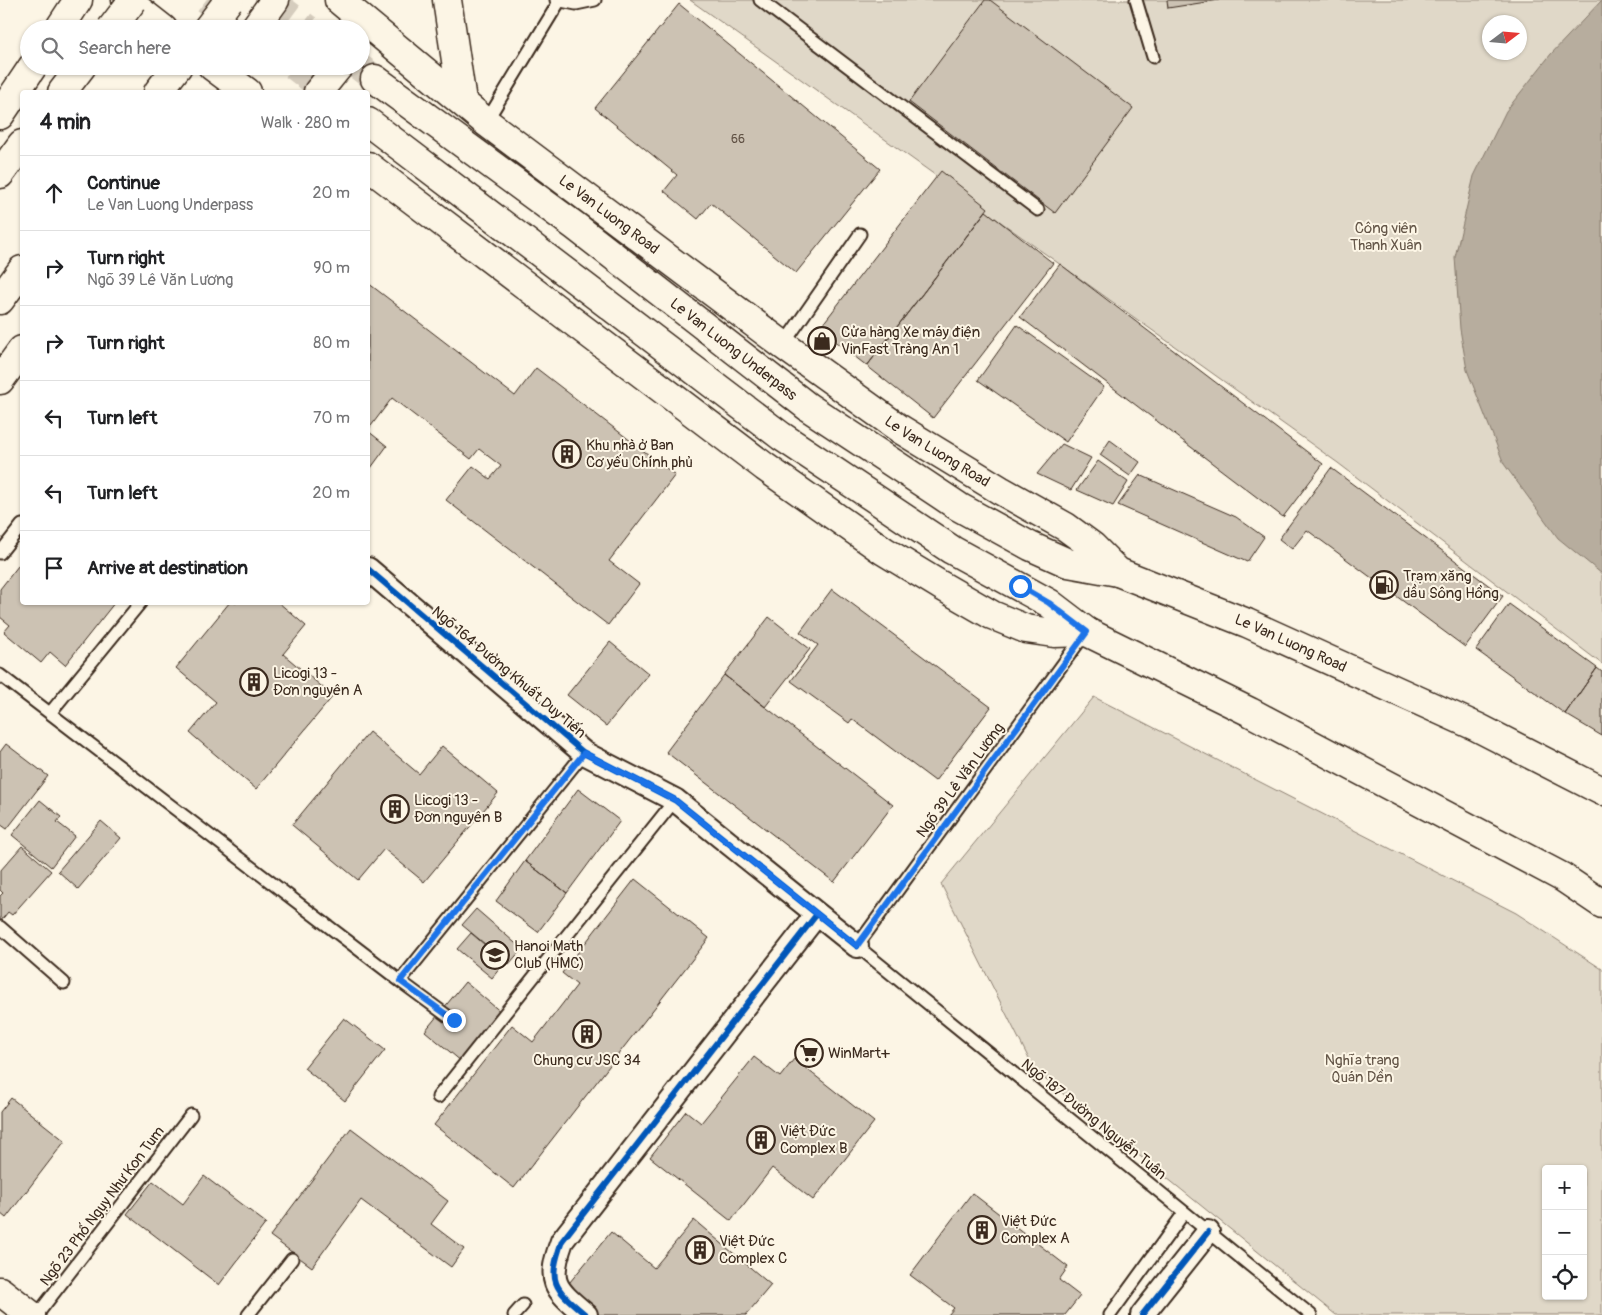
<!DOCTYPE html>
<html lang="en">
<head>
<meta charset="utf-8">
<style>
  body { margin:0; font-family:Pangolin,sans-serif; background:#f2f2f2; color:#202124 }
  .controls { position:absolute; right:15px; bottom:15px; display:grid; overflow:hidden; border-radius:5px; box-shadow:0 1px 4px #0004 }
  .controls button { width:45px; height:45px; display:grid; place-items:center; padding:0; border:0; border-bottom:1px solid #e0e0e0; background:#fff; color:#202124; font:25px sans-serif }
  .compass { position:absolute; left:1482px; top:15px; width:45px; height:45px; border-radius:50%; background:#fff; box-shadow:0 1px 4px #0004; rotate:74deg }
  .stop { position:absolute; width:15px; height:15px; margin:-11px; border:4px solid #1a73e8; border-radius:50%; background:#fff }
  .stop.end { background:#1a73e8; border-color:#fff; box-shadow:0 1px 5px #0008 }
  .list { margin:0; padding:0; list-style:none }
  h2 { display:flex; justify-content:space-between; align-items:center; height:65px; margin:0; padding:0 20px; font-size:21px }
  h2 small { font-size:16px; font-weight:400; color:#757577 }
  .list li { display:grid; grid-template-columns:32px 1fr auto; gap:15px; align-items:center; box-sizing:border-box; height:75px; padding:0 20px; border-top:1px solid #e0e0e0 }
  .list b { display:block; font-size:19px; white-space:nowrap }
  .list p { margin:0; font-size:16px; white-space:nowrap; color:#757577 }
  .list em { font-size:16px; font-style:normal; color:#757577 }
  .icon { flex:none; width:28px; height:28px; fill:none; stroke:currentColor; stroke-width:2; stroke-linecap:round; stroke-linejoin:round }
  .map { position:relative; flex:none; width:1602px; height:1315px; overflow:hidden }
  .search { position:absolute; background:#fff; box-shadow:0 1px 4px #0004; left:20px; top:20px; width:350px; height:55px; display:flex; align-items:center; gap:12px; box-sizing:border-box; padding:0 18px; border-radius:28px; color:#757577; font-size:19px }
  .panel { position:absolute; background:#fff; box-shadow:0 1px 4px #0004; left:20px; top:90px; width:350px; height:515px; border-radius:5px }
  .map>svg:first-child { display:block }
  .green { fill:#e0d8c8; stroke:#8e8173; fill-rule:evenodd }
  .water { fill:#b7ad9e; stroke:#85796b }
  .building { fill:#ccc2b3; stroke:#3b2a1e }
  .lines { fill:none; stroke-linecap:round; stroke-linejoin:round }
  .primary-tunnel { stroke:#d5ccbd; stroke-width:28; stroke-dasharray:28 14; stroke-linecap:butt }
  .lane-casing { stroke:#3b2a1e; stroke-width:15 }
  .street-casing { stroke:#3b2a1e; stroke-width:26 }
  .secondary-casing { stroke:#3b2a1e; stroke-width:31 }
  .primary-casing { stroke:#3b2a1e; stroke-width:31 }
  .highway-casing { stroke:#3b2a1e; stroke-width:31 }
  .lane { stroke:#fcf5e5; stroke-width:11 }
  .street { stroke:#fcf5e5; stroke-width:22 }
  .secondary { stroke:#fcf5e5; stroke-width:28 }
  .primary { stroke:#fcf5e5; stroke-width:28 }
  .highway { stroke:#fcf5e5; stroke-width:28 }
  .highway-bridge-casing { stroke:#3b2a1e; stroke-width:31; stroke-linecap:butt }
  .highway-bridge { stroke:#fcf5e5; stroke-width:28 }
  .cycleway-casing { stroke:#fcf5e5; stroke-width:9 }
  .cycleway { stroke:#0057b8; stroke-width:6 }
  .route { stroke:#1a73e8; stroke-width:6 }
  .labels { text-anchor:middle; stroke-width:4; stroke-linejoin:round; paint-order:stroke }
  .number-label { font-size:12px; fill:#5f5043 }
  .street-label { font-size:15px; fill:#3b2a1e; stroke:#fcf5e5 }
  .park-label { font-size:15px; fill:#645648; stroke:#fcf5e5 }
  .poi-label { font-size:15px; fill:#3b2a1e; stroke:#fcf5e5; text-anchor:start }
</style>
</head>
<body>
<div class="map">
<svg width="1602" height="1315" viewBox="0 0 1602 1315">
  <rect width="100%" height="100%" fill="#fcf5e5"/>
  <filter id="ink" filterUnits="userSpaceOnUse"><feTurbulence type="fractalNoise" baseFrequency=".02" numOctaves="2"/><feDisplacementMap in="SourceGraphic" scale="10" xChannelSelector="R" yChannelSelector="G"/><feConvolveMatrix kernelMatrix="1 2 1 2 8 2 1 2 1" color-interpolation-filters="sRGB"/></filter>
  <g filter="url(#ink)">
    <path class="green" d="M 690,0 L 1602,0 L 1602,664 L 1338,463 ZM 1490,22 L 1520,22 L 1520,52 L 1490,52 Z
      M 1094,697 L 1516,913 L 1602,969 L 1602,1315 L 1336,1315 L 1035,1071 L 941,884 ZM 1546,1169 L 1583,1169 L 1583,1296 L 1546,1296 Z"/>
    <path class="water" d="M 1602,0 L 1602,574 L 1558,538 L 1504,464 L 1467,370 L 1460,329 L 1455,257 L 1474,176 L 1506,111 L 1551,54 Z"/>
    <path class="building" d="M 985,0 L 990,0 L 1133,108 L 1055,213 L 909,102 Z
      M 1167,0 L 1219,0 L 1168,8 Z
      M 679,4 L 880,169 L 796,273 L 711,203 L 698,219 L 664,191 L 677,175 L 595,108 Z
      M 941,171 L 988,208 L 867,366 L 819,329 Z
      M 986,211 L 1053,263 L 933,418 L 867,366 Z
      M 1060,264 L 1323,464 L 1283,517 L 1020,317 Z
      M 368,283 L 515,396 L 536,368 L 675,475 L 609,561 L 639,584 L 608,625 L 446,500 L 473,466 L 490,479 L 501,466 L 479,449 L 471,459 L 392,398 L 368,430 Z
      M 1017,325 L 1104,387 L 1066,442 L 978,380 Z
      M 368,431 L 387,446 L 368,472 Z
      M 1110,440 L 1140,462 L 1130,476 L 1100,455 Z
      M 1062,444 L 1091,458 L 1071,490 L 1037,474 Z
      M 1098,461 L 1128,482 L 1113,506 L 1077,490 Z
      M 1331,468 L 1503,596 L 1465,647 L 1307,530 L 1292,549 L 1279,539 Z
      M 1140,475 L 1236,517 L 1264,537 L 1247,562 L 1118,505 Z
      M 22,561 L 22,602 L 115,602 L 65,665 L 50,652 L 41,663 L 4,632 L 10,625 L 0,617 L 0,589 Z
      M 832,589 L 991,707 L 935,781 L 852,719 L 849,723 L 791,681 L 818,645 L 800,632 Z
      M 230,602 L 278,602 L 306,626 L 283,654 L 333,696 L 256,789 L 190,733 L 216,702 L 176,668 Z
      M 1509,604 L 1597,668 L 1565,714 L 1476,650 Z
      M 769,617 L 810,649 L 765,707 L 724,675 Z
      M 610,642 L 649,674 L 606,726 L 567,695 Z
      M 1597,668 L 1602,672 L 1602,736 L 1565,714 Z
      M 724,675 L 893,805 L 834,882 L 666,752 Z
      M 369,732 L 419,774 L 442,746 L 498,793 L 424,882 L 384,849 L 358,880 L 292,825 Z
      M 6,744 L 48,776 L 7,829 L 0,824 L 0,752 Z
      M 578,789 L 620,821 L 567,893 L 525,861 Z
      M 40,800 L 61,817 L 57,822 L 75,836 L 51,867 L 12,835 Z
      M 101,821 L 121,838 L 78,889 L 58,871 Z
      M 22,846 L 51,871 L 12,915 L 8,912 L 0,922 L 0,896 L 3,893 L 0,890 L 0,871 Z
      M 525,861 L 567,893 L 538,932 L 496,901 Z
      M 635,879 L 709,938 L 514,1188 L 434,1125 L 512,1025 L 533,1042 L 577,985 L 562,973 Z
      M 476,909 L 522,949 L 509,964 L 462,925 Z
      M 471,933 L 505,962 L 492,978 L 457,949 Z
      M 465,982 L 502,1013 L 462,1062 L 425,1031 Z
      M 344,1018 L 385,1050 L 345,1101 L 304,1068 Z
      M 754,1057 L 780,1077 L 794,1059 L 874,1122 L 813,1200 L 772,1168 L 731,1221 L 650,1157 L 686,1111 L 701,1123 Z
      M 11,1098 L 65,1141 L 6,1218 L 0,1213 L 0,1112 Z
      M 351,1128 L 448,1201 L 431,1224 L 464,1249 L 451,1267 L 361,1200 L 312,1267 L 270,1236 Z
      M 204,1176 L 266,1223 L 219,1285 L 127,1214 L 153,1181 L 183,1204 Z
      M 972,1193 L 1068,1267 L 1059,1280 L 1080,1296 L 1065,1315 L 948,1315 L 954,1308 L 910,1275 Z
      M 694,1220 L 771,1285 L 746,1315 L 597,1315 L 565,1288 L 611,1232 L 654,1268 Z"/>
    <g class="lines">
      <path class="primary-tunnel" d="M 206,0 L 244,29
        M 269,0 L 308,29
        M 294,66 L 328,92
        M 358,66 L 375,79"/>
      <defs>
        <path id="lane" d="M 556,0 L 576,4 L 595,0
          M 760,0 L 1038,210
          M 1136,0 L 1153,57
          M 486,122 L 559,2
          M 783,345 L 860,234
          M 0,553 L 22,525
          M 1084,635 L 857,946 L 1311,1315
          M 0,675 L 400,981 L 584,753
          M 50,713 L 141,602
          M 0,927 L 64,983
          M 400,981 L 453,1020
          M 438,1097 L 675,800
          M 37,1315 L 191,1115
          M 248,1315 L 292,1259
          M 514,1315 L 523,1305
          M 1110,1315 L 1184,1213"/>
        <path id="street" d="M 368,569 L 584,753 L 675,800 L 857,946
          M 586,1315 C 554,1288 547,1283 562,1241 L 817,914
          M 1142,1315 L 1208,1232"/>
        <path id="secondary" d="M 0,1291 L 31,1315"/>
        <g id="primary">
          <path d="M 126,0 L 163,29"/>
          <path id="s1" d="M 339,0 L 486,122 L 783,345 L 900,429 L 1000,490 L 1066,527 L 1092,546 L 1118,572 L 1247,623 L 1477,727 L 1602,791"/>
          <path d="M 447,0 L 462,101"/>
          <path d="M 59,29 L 78,0"/>
          <path d="M 254,29 L 275,0"/>
          <path d="M 212,66 L 247,92"/>
          <path id="s2" d="M 375,79 L 575,226 L 808,407 L 905,471 L 959,507 L 1030,546 L 1068,563 L 1118,572"/>
          <path d="M 318,92 L 339,66"/>
          <path d="M 0,115 L 33,66"/>
          <path d="M 368,122 L 781,436 L 952,550 L 1049,603 L 1087,632"/>
          <path d="M 368,166 L 765,467 L 884,551 L 940,585 L 992,615 L 1026,629 L 1054,633 L 1087,632 L 1250,712 L 1562,877 L 1602,904"/>
          <path d="M 0,380 L 22,350"/>
        </g>
        <path id="highway" d="M 62,92 L 82,66
          M 158,92 L 178,66
          M 0,174 L 22,144
          M 0,300 L 22,270"/>
      </defs>
      <use href="#lane" class="lane-casing"/>
      <use href="#street" class="street-casing"/>
      <use href="#secondary" class="secondary-casing"/>
      <use href="#primary" class="primary-casing"/>
      <use href="#highway" class="highway-casing"/>
      <use href="#lane" class="lane"/>
      <use href="#street" class="street"/>
      <use href="#secondary" class="secondary"/>
      <use href="#primary" class="primary"/>
      <use href="#highway" class="highway"/>
      <defs>
        <path id="highway-bridge" d="M 111,29 L 133,0
          M 207,29 L 229,0"/>
      </defs>
      <use href="#highway-bridge" class="highway-bridge-casing"/>
      <use href="#highway-bridge" class="highway-bridge"/>
      <defs>
        <path id="cycleway" d="M 368,569 L 584,753 L 675,800 L 857,946
          M 586,1315 C 554,1288 547,1283 562,1241 L 817,914
          M 1142,1315 L 1208,1232"/>
      </defs>
      <use href="#cycleway" class="cycleway-casing"/>
      <use href="#cycleway" class="cycleway"/>
    </g>
  </g>
  <g class="lines" filter="url(#ink)">
    <path class="route" d="M 454,1020 L 400,981 L 584,753 L 675,800 L 857,946 L 1087,632 L 1049,603 L 1020,586"/>
  </g>
  <defs>
    <symbol id="shop-ring" viewBox="-11 -11 22 22"><circle r="9.5" fill="#fcf5e5" stroke="#3b2a1e" stroke-width="1.5"/><path d="M-5-2.5h2.3a2.7 3.5 0 0 1 5.4 0H5L5.5 6h-11ZM-1.5-2.5h3a1.5 2.3 0 0 0-3 0Z" fill="#3b2a1e"/></symbol>
    <symbol id="building-ring" viewBox="-11 -11 22 22"><circle r="9.5" fill="#fcf5e5" stroke="#3b2a1e" stroke-width="1.5"/><path d="M-4-6H4V6H1V3H-1V6H-4ZM-2.5-4.3h1.7v1.8h-1.7ZM.8-4.3h1.7v1.8H.8ZM-2.5-1h1.7V.8h-1.7ZM.8-1h1.7V.8H.8Z" fill="#3b2a1e"/></symbol>
    <symbol id="fuel-ring" viewBox="-11 -11 22 22"><circle r="9.5" fill="#fcf5e5" stroke="#3b2a1e" stroke-width="1.5"/><path d="M-5.5-6h7V0h2V4h1.3V-2.5L3-4.5l.8-.8L6-3V5H2.5V1h-1V6h-7ZM-4.2-4.7v3.2H.2V-4.7Z" fill="#3b2a1e"/></symbol>
    <symbol id="school-ring" viewBox="-11 -11 22 22"><circle r="9.5" fill="#fcf5e5" stroke="#3b2a1e" stroke-width="1.5"/><path d="M0-5L7-2L0 1L-7-2ZM-4 1L0 2.5L4 1V4Q0 6-4 4Z" fill="#3b2a1e"/></symbol>
    <symbol id="supermarket-ring" viewBox="-11 -11 22 22"><circle r="9.5" fill="#fcf5e5" stroke="#3b2a1e" stroke-width="1.5"/><path d="M-6-5.5h2.5l.6 2H6L4.5 2H-2.5L-4.4-4H-6ZM-1.5 3.2a1.3 1.3 0 1 0 .1 0ZM3 3.2a1.3 1.3 0 1 0 .1 0Z" fill="#3b2a1e"/></symbol>
  </defs>
  <g fill-rule="evenodd">
    <use href="#shop-ring" x="806" y="325" width="32" height="32"/>
    <use href="#building-ring" x="551" y="438" width="32" height="32"/>
    <use href="#fuel-ring" x="1368" y="569" width="32" height="32"/>
    <use href="#building-ring" x="238" y="666" width="32" height="32"/>
    <use href="#building-ring" x="379" y="793" width="32" height="32"/>
    <use href="#school-ring" x="479" y="939" width="32" height="32"/>
    <use href="#building-ring" x="571" y="1018" width="32" height="32"/>
    <use href="#supermarket-ring" x="793" y="1037" width="32" height="32"/>
    <use href="#building-ring" x="745" y="1124" width="32" height="32"/>
    <use href="#building-ring" x="966" y="1214" width="32" height="32"/>
    <use href="#building-ring" x="684" y="1234" width="32" height="32"/>
  </g>
  <g class="labels">
    <g class="number-label">
      <text x="738" y="143">66</text>
    </g>
    <g class="street-label">
      <text dy="5" stroke="none"><textPath href="#s1" startOffset="345">Le Van Luong Road</textPath></text>
      <text dy="5" stroke="none"><textPath href="#s2" startOffset="449">Le Van Luong Underpass</textPath></text>
      <text dy="5" stroke="none"><textPath href="#s1" startOffset="750">Le Van Luong Road</textPath></text>
      <text dy="5" stroke="none"><textPath href="#s1" startOffset="1155">Le Van Luong Road</textPath></text>
      <text transform="translate(509 672) rotate(40)" y="5">Ngõ 164 Đường Khuất Duy Tiến</text>
      <text transform="translate(960 780) rotate(-54)" y="5">Ngõ 39 Lê Văn Lương</text>
      <text transform="translate(1094 1119) rotate(39)" y="5">Ngõ 187 Đường Nguyễn Tuân</text>
      <text transform="translate(102 1206) rotate(-53)" y="5">Ngõ 23 Phố Ngụy Như Kon Tum</text>
    </g>
    <g class="park-label">
      <text x="1386" y="233">Công viên<tspan x="1386" dy="17">Thanh Xuân</tspan></text>
      <text x="1362" y="1065">Nghĩa trang<tspan x="1362" dy="17">Quán Dền</tspan></text>
    </g>
    <g class="poi-label">
      <text x="841" y="337">Cửa hàng Xe máy điện<tspan x="841" dy="17">VinFast Tràng An 1</tspan></text>
      <text x="586" y="450">Khu nhà ở Ban<tspan x="586" dy="17">Cơ yếu Chính phủ</tspan></text>
      <text x="1403" y="581">Trạm xăng<tspan x="1403" dy="17">dầu Sông Hồng</tspan></text>
      <text x="273" y="678">Licogi 13 -<tspan x="273" dy="17">Đơn nguyên A</tspan></text>
      <text x="414" y="805">Licogi 13 -<tspan x="414" dy="17">Đơn nguyên B</tspan></text>
      <text x="514" y="951">Hanoi Math<tspan x="514" dy="17">Club (HMC)</tspan></text>
      <text x="828" y="1058">WinMart+</text>
      <text x="587" y="1065" text-anchor="middle">Chung cư JSC 34</text>
      <text x="780" y="1136">Việt Đức<tspan x="780" dy="17">Complex B</tspan></text>
      <text x="1001" y="1226">Việt Đức<tspan x="1001" dy="17">Complex A</tspan></text>
      <text x="719" y="1246">Việt Đức<tspan x="719" dy="17">Complex C</tspan></text>
    </g>
  </g>
</svg>
<div class="controls">
<button>+</button>
<button>−</button>
<button><svg class="icon" aria-label="locate" viewBox="0 0 24 24"><circle cx="12" cy="12" r="6"/><path d="M12 2v4M12 18v4M2 12h4M18 12h4"/></svg></button>
</div>
<svg class="compass" viewBox="-18 -18 36 36"><path d="M0-13l5 13h-10z" fill="#e53935"/><path d="M0 13l5-13h-10z" fill="#757577"/></svg>
<div class="stop" style="left:1020px;top:586px"></div>
<div class="stop end" style="left:454px;top:1020px"></div>
<div class="search"><svg class="icon" aria-label="search" viewBox="0 0 24 24"><circle cx="10" cy="10" r="6"/><path d="M15 15l6 6"/></svg>Search here</div>
<section class="panel">
<h2>4 min<small>Walk · 280 m</small></h2>
<ul class="list">
<li><svg class="icon" aria-label="ahead" viewBox="0 0 24 24"><path d="M12 20V5M6 11l6-6 6 6"/></svg><div><b>Continue</b><p>Le Van Luong Underpass</p></div><em>20 m</em></li>
<li><svg class="icon" aria-label="right" viewBox="0 0 24 24"><path d="M7 20v-9h11M14 6l5 5-5 5"/></svg><div><b>Turn right</b><p>Ngõ 39 Lê Văn Lương</p></div><em>90 m</em></li>
<li><svg class="icon" aria-label="right" viewBox="0 0 24 24"><path d="M7 20v-9h11M14 6l5 5-5 5"/></svg><div><b>Turn right</b></div><em>80 m</em></li>
<li><svg class="icon" aria-label="left" viewBox="0 0 24 24"><path d="M17 20v-9H6M10 6l-5 5 5 5"/></svg><div><b>Turn left</b></div><em>70 m</em></li>
<li><svg class="icon" aria-label="left" viewBox="0 0 24 24"><path d="M17 20v-9H6M10 6l-5 5 5 5"/></svg><div><b>Turn left</b></div><em>20 m</em></li>
<li><svg class="icon" aria-label="arrive" viewBox="0 0 24 24"><path d="M6 21V4h12l-3 4 3 4H6"/></svg><div><b>Arrive at destination</b></div></li>
</ul>
</section>
</div>
</body>
</html>
